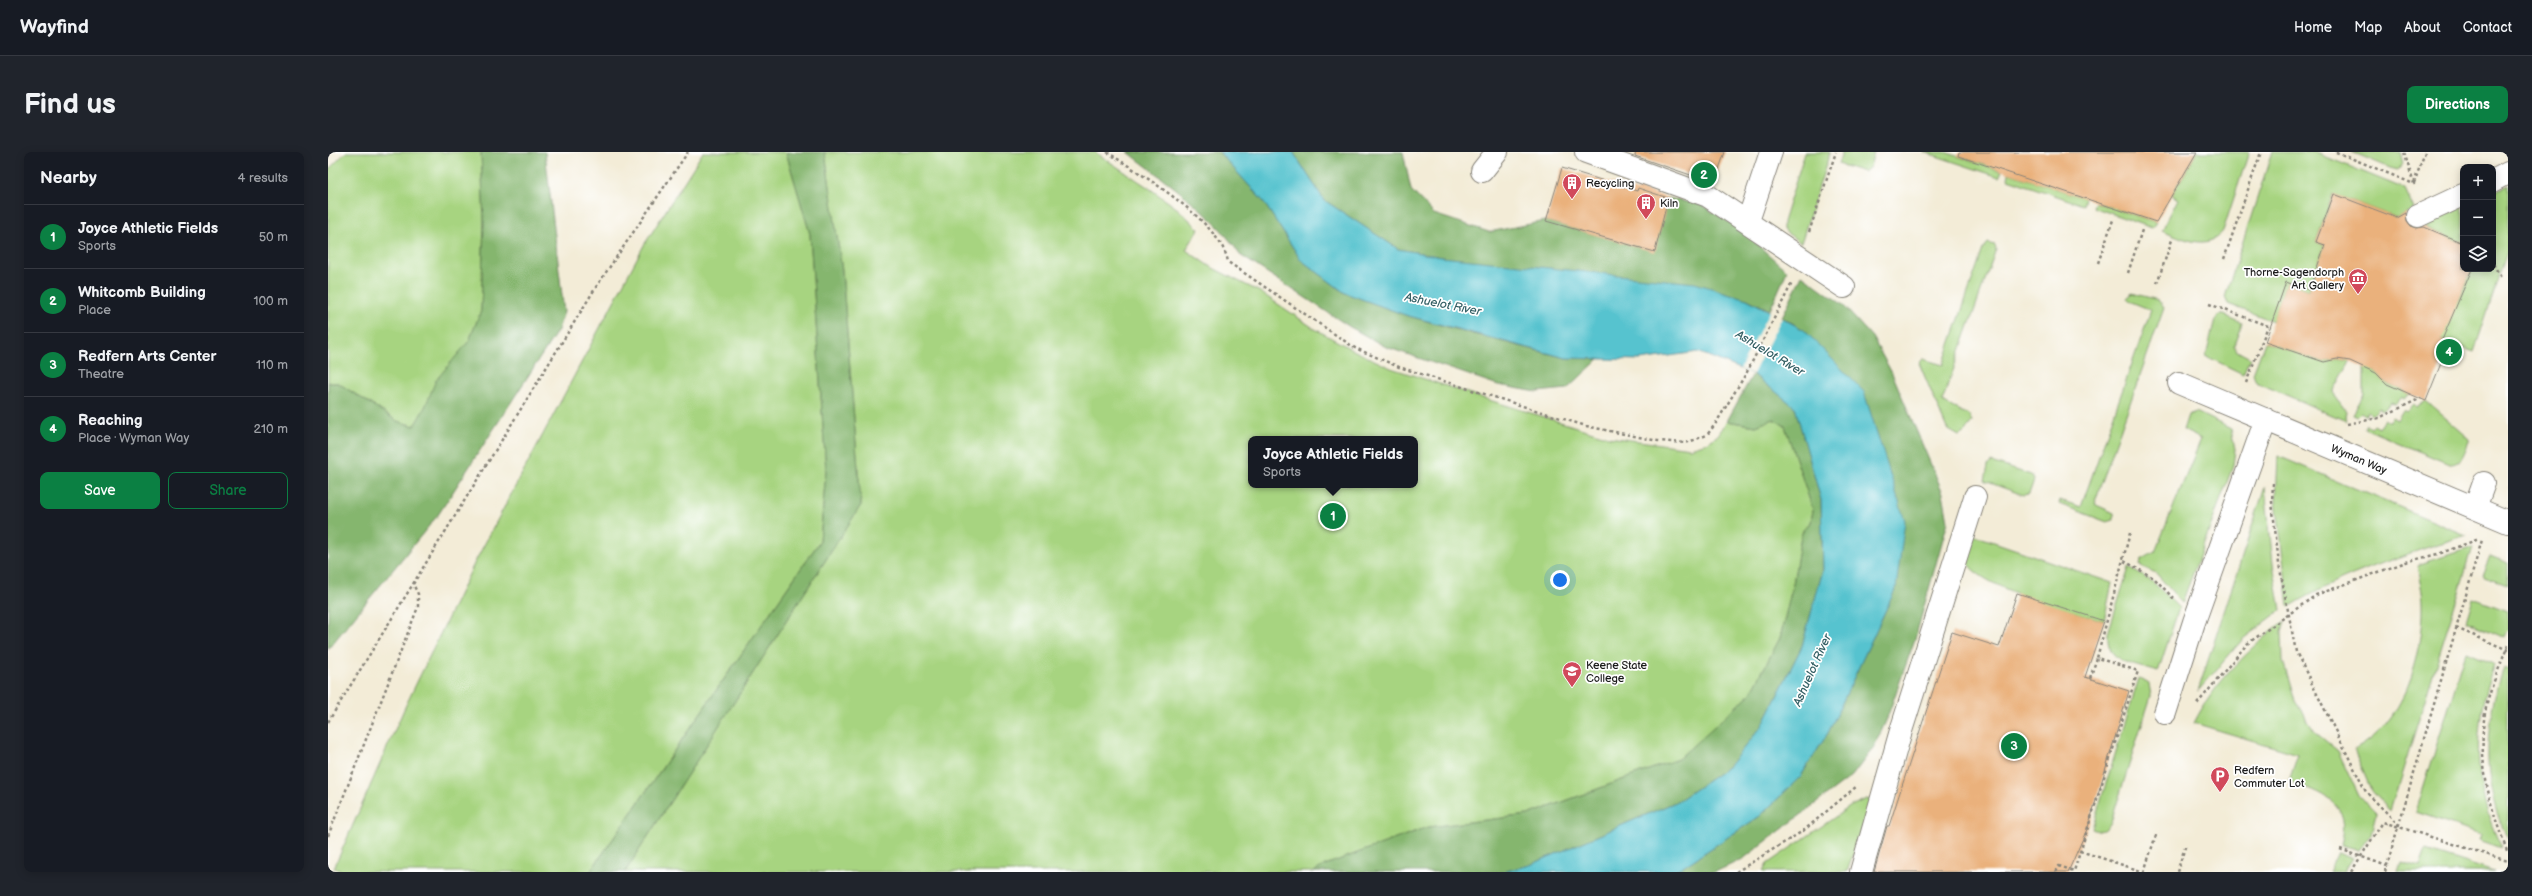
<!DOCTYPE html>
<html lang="en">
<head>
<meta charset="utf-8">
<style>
  body { margin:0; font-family:"Balsamiq Sans",sans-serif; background:#20242c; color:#f1f3f6 }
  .controls { position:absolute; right:12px; top:12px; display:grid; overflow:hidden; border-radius:8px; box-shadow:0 2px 10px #0003 }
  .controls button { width:36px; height:36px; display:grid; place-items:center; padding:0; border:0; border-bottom:1px solid #363941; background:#171b24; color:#f1f3f6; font:20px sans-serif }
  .you { position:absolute; left:1232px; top:428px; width:14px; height:14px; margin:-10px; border:3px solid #fff; border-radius:50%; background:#1a73e8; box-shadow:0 0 0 6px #1a73e833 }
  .badge { display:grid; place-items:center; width:26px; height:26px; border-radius:50%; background:#0b8043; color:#fff; font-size:13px; font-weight:700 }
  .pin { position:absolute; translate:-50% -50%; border:2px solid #fff; box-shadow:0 1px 4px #0006 }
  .popup { position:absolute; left:920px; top:284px; width:170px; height:52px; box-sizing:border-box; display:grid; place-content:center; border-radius:8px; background:#171b24; filter:drop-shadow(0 1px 3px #0005); font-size:13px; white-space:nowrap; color:#9ea1a6 }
  .popup b { font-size:15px; color:#f1f3f6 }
  .popup::after { content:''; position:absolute; left:50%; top:100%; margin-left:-8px; border:8px solid transparent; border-top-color:#171b24 }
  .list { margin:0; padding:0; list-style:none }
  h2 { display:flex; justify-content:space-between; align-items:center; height:52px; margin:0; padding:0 16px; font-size:17px }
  h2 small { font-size:13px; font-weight:400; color:#9ea1a6 }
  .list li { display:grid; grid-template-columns:26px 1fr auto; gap:12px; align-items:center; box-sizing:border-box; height:64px; padding:0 16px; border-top:1px solid #363941 }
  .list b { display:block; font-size:15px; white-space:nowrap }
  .list p { margin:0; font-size:13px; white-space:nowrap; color:#9ea1a6 }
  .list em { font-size:13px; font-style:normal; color:#9ea1a6 }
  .actions { display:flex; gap:8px; padding:12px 16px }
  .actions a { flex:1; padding:9px 0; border:1px solid #0b8043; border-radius:8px; text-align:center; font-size:14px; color:#0b8043 }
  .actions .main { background:#0b8043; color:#fff }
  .icon { flex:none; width:22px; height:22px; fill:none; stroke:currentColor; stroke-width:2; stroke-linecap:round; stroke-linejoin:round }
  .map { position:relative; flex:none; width:2180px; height:720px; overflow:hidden; border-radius:8px }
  header { display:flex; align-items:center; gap:24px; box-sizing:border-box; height:56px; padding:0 20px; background:#171b24; border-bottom:1px solid #363941 }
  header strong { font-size:19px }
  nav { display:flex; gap:22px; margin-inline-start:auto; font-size:14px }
  .intro { display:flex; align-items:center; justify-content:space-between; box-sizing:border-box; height:96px; padding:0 24px }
  h1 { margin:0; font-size:28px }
  .button { padding:10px 18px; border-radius:8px; background:#0b8043; color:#fff; font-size:14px; font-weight:700 }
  main { display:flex; gap:24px; padding:0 24px }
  aside { flex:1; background:#171b24; border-radius:8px; box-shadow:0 2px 10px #0003 }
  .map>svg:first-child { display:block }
  .green { fill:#a7d480; stroke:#62784e; fill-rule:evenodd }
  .forest { fill:#85b66e; stroke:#506945 }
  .water { fill:#56c3cf; stroke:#397076 }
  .pier { fill:#f3ecd7 }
  .building { fill:#eab17c }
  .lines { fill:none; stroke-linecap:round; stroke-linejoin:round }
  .minor-casing { stroke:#88847a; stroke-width:24 }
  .path { stroke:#88847a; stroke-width:2.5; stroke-dasharray:3 3; stroke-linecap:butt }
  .minor { stroke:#fff; stroke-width:22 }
  .labels { text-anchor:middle; stroke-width:3.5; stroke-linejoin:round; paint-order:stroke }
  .poi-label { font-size:11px; fill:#1c1c1c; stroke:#fff; text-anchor:start }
  .street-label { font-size:11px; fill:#1c1c1c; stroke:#fff }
  .water-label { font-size:12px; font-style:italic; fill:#335f64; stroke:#fff }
</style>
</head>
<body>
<header>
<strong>Wayfind</strong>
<nav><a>Home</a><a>Map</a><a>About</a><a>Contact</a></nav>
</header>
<div class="intro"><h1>Find us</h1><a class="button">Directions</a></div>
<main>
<aside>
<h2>Nearby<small>4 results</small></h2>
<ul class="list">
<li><span class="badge">1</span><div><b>Joyce Athletic Fields</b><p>Sports</p></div><em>50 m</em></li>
<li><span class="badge">2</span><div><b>Whitcomb Building</b><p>Place</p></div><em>100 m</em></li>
<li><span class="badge">3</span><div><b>Redfern Arts Center</b><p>Theatre</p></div><em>110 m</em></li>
<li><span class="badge">4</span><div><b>Reaching</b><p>Place · Wyman Way</p></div><em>210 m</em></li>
</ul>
<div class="actions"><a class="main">Save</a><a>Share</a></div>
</aside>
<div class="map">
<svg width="2180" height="720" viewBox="0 0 2180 720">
  <rect width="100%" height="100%" fill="#fff"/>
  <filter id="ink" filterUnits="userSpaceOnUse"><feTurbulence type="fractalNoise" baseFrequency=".025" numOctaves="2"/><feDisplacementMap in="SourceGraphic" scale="8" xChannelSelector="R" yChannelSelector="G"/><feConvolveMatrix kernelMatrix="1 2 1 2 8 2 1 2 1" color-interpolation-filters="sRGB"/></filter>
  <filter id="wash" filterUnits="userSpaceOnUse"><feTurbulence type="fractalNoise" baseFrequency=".012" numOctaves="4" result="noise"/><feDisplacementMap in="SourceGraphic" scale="16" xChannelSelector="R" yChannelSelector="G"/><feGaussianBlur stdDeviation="0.9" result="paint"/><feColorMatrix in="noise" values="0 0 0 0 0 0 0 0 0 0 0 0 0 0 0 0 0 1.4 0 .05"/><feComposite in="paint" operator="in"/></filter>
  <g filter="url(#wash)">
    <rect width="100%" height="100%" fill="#f3ecd7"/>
    <path class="green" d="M 18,0 L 153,0 L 156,70 L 153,159 L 141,189 L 127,208 L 86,274 L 69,269 L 10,231 L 0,231 L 0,18 Z
      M 375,0 L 458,0 L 482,82 L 498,319 L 492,389 L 262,720 L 15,720 L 6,716 L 77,555 L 147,410 L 316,93 Z
      M 497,0 L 767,0 L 821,36 L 850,57 L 871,77 L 858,98 L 881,114 L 932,140 L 987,177 L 1025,198 L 1063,216 L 1161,248 L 1281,285 L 1362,296 L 1379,291 L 1390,283 L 1399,269 L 1428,274 L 1446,267 L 1457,274 L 1485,358 L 1483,371 L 1476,376 L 1473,384 L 1465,432 L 1452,486 L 1423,541 L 1391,573 L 1350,607 L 1200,663 L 1100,675 L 997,713 L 986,720 L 297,720 L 533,353 L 514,119 ZM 923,287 L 1087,287 L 1087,333 L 923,333 Z
      M 1477,0 L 1502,0 L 1473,91 L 1455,78 L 1455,70 Z
      M 1514,0 L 1546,0 L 1542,15 L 1536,20 L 1510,12 Z
      M 1596,0 L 1617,0 L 1674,19 L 1671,25 Z
      M 1869,0 L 1921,0 L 1895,79 C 1879,100 1854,86 1834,78 L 1850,47 L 1844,43 Z
      M 1944,0 L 1986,0 L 2077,37 L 2086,57 L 2069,66 L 2005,42 L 1988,90 L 1997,93 L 1981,138 L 1958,130 L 1945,169 L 1900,152 L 1897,145 Z
      M 2024,0 L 2072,0 L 2075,12 L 2070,18 L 2062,16 Z
      M 1681,21 L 1757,46 L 1755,53 L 1680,27 Z
      M 2180,33 L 2180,97 L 2146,200 L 2091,179 L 2107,138 L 2131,148 L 2144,117 L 2165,117 L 2165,40 Z
      M 1767,50 L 1828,70 L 1824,76 L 1765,55 Z
      M 2135,55 L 2135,91 L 2095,74 Z
      M 1660,91 L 1667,93 L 1668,97 L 1614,250 L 1640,263 L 1644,269 L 1637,280 L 1631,284 L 1619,277 L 1591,211 L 1595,207 L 1615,213 L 1655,97 Z
      M 1804,141 L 1830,148 L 1836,156 L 1766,352 L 1786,361 L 1786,368 L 1779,370 L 1731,352 L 1732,348 L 1753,355 L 1823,158 L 1801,149 L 1799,146 Z
      M 1891,163 L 1896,163 L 1914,171 L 1906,193 L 1909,199 L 1922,206 L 1915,222 L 1878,204 L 1887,168 Z
      M 1937,190 L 1996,210 L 2009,207 L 2022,209 L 2006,238 L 2007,244 L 2018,259 L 2017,264 L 2018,269 L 1928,230 L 1925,222 Z
      M 2036,214 L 2048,221 L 2059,232 L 2082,242 L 2076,247 L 2073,245 L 2067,252 L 2062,250 L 2055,258 L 2051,256 L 2044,263 L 2040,260 L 2037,264 L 2033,261 L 2030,264 L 2025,262 L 2036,242 Z
      M 2098,249 L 2142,287 C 2137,297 2135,313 2121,312 L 2036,276 L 2038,272 L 2042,275 L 2045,272 L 2050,275 L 2056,267 L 2061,270 L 2064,265 L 2069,268 L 2075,258 L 2078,260 L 2085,253 L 2088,256 Z
      M 1868,260 L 1903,277 L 1907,297 L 1905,314 L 1854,451 L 1828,421 L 1812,414 L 1813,408 L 1827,400 L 1873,287 L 1855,278 L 1860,263 Z
      M 1950,304 L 2138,383 L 2139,383 C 2078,402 2015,422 1961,455 L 1948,348 Z
      M 1663,310 L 1703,323 L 1706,328 L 1701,342 L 1695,343 L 1657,329 L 1660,314 Z
      M 1937,335 L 1945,412 L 1953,458 L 1915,487 L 1870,539 Z
      M 1643,382 L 1784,431 L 1776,469 C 1744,458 1649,437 1637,407 Z
      M 2145,395 L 2062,659 L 2043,638 L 2026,598 C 2075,573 2096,505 2095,452 C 2095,440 2091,426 2089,413 Z
      M 2162,404 L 2180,411 L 2180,433 L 2154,423 Z
      M 1801,416 L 1825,430 L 1851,456 L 1830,520 C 1807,512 1777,512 1780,481 Z
      M 2145,446 L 2180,459 L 2180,477 L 2176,486 L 2138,469 Z
      M 1957,469 L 1954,479 L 1955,509 L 1967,549 L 1987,580 L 2010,599 L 2031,644 L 2048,661 L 2043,682 L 2031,698 L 2013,693 C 2025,650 1995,641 1961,629 L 1970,602 L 1866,571 C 1886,531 1921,497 1957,469 Z
      M 2138,500 L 2166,512 C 2144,572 2144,638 2174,696 L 2151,688 L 2153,682 L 2088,660 Z
      M 2175,515 L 2180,517 L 2180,687 C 2152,633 2156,572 2175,515 Z
      M 1811,526 L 1821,532 L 1823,544 L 1783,670 C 1777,680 1774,680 1764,676 Z
      M 1538,647 L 1544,648 L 1519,720 L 1435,720 L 1439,712 L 1523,654 Z
      M 2098,698 L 2166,720 L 2070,720 L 2073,710 L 2092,715 Z
      M 2010,700 L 2025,706 L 2016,720 L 2001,720 Z"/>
    <path class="forest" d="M 153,0 L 217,0 L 236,160 L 230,178 L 110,363 L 0,497 L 0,231 L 10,231 L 69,269 L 86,274 L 97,255 L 108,228 L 141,189 L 153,159 L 156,70 Z
      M 458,0 L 497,0 L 514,119 L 533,353 L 297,720 L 262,720 L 492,389 L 498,319 L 482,82 Z
      M 800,0 L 891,0 L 935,49 L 973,108 L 1017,141 L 1077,163 L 1137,180 L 1238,206 L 1271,207 L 1239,237 L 1209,240 L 1170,233 L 1058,195 L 1022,175 L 912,103 C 885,60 839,31 800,0 Z
      M 965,0 L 1075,0 L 1083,38 L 1106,62 L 1161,80 L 1218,69 L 1326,99 L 1340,46 L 1374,53 L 1413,78 L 1459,119 L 1442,158 L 1419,147 L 1114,105 L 1070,97 L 996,48 Z
      M 1474,123 L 1514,152 L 1544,185 L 1564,221 L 1615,341 L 1620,369 L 1587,487 L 1558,569 L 1546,595 L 1524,624 L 1415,707 L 1387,720 L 1340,720 L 1355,715 L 1432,664 L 1473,624 L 1500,581 L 1568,436 L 1476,178 L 1454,165 Z
      M 1425,222 L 1467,255 L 1493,348 L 1495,418 L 1474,494 L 1434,574 L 1400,615 L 1350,649 L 1202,713 L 1174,720 L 986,720 L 997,713 L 1100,675 L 1200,663 L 1350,607 L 1423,541 L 1452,486 L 1465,432 L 1473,384 L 1476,376 L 1483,371 L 1485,358 L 1457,274 L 1446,267 L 1428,274 L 1399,269 Z"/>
    <path class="water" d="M 891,0 L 965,0 L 996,48 L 1070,97 L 1114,105 L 1367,131 L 1419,147 L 1476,178 L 1536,240 L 1577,369 L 1568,436 L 1500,581 L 1473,624 L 1432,664 L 1355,715 L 1340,720 L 1174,720 L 1202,713 L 1350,649 L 1400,615 L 1434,574 L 1474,494 L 1495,418 L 1493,348 L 1467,255 L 1425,222 L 1370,200 L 1312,208 L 1238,206 L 1077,163 L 1017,141 L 973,108 L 935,49 Z"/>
    <path class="pier" d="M 1442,158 L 1454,165 L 1425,222 L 1412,217 Z"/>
    <g id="blocks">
      <path class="building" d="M 1308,0 L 1397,0 L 1386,31 L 1307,4 Z
        M 1631,0 L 1869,0 L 1828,70 L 1630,4 Z
        M 1234,16 L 1309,39 L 1310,36 L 1340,46 L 1327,100 L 1218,69 Z
        M 2006,42 L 2069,66 L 2078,61 L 2079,69 L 2083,74 L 2089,76 L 2096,75 L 2135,91 L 2135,117 L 2144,117 L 2114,188 L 2121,191 L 2098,249 L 2059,232 L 2048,221 L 2022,209 L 2009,207 L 1996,210 L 1937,190 L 1958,130 L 1981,138 L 1997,93 L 1988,90 Z
        M 1689,441 L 1776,469 L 1757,525 L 1801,539 L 1760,675 L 1740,720 L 1546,720 L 1559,674 L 1561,674 L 1624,480 L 1671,495 Z"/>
    </g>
  </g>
  <g filter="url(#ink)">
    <use href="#blocks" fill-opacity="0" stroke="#88847a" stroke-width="1"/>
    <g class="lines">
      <defs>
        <path id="minor" d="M 1258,0 L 1380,44 L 1516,135
          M 1154,19 L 1169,0
          M 2165,29 L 2180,21
          M 2090,64 L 2135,43
          M 1420,69 L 1443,0
          M 1851,231 L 2180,370
          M 2147,356 L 2156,331
          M 1837,561 L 1866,470 L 1938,267
          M 1533,720 L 1572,582 L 1647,345"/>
      </defs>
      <use href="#minor" class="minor-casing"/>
      <path class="path" d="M 779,0 C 812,22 893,69 900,110 L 1027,196 L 1071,215 L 1258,274 L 1330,289 L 1358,291 L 1379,283 L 1388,271 L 1419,220 L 1464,131
        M 2008,0 L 2086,32 L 2076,0
        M 2086,31 L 2097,0
        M 1481,80 L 1508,0
        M 1896,107 L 1933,0
        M 1770,111 L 1785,68
        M 2165,112 L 2174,127
        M 1800,121 L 1814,78
        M 1829,131 L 1844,88
        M 1881,152 L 1943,175
        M 1918,231 L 1940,174
        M 2019,272 L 2051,266 L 2093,246
        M 1945,331 L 1944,350 L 1951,412 L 1968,500 L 2038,640 L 2072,674
        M 1796,409 L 1826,426 L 1846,447
        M 2128,476 L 2180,498
        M 2180,493 C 2174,509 2167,525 2162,541 C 2145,593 2160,653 2180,701
        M 1762,526 L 1769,506
        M 1869,552 L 1919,492 L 1988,443 L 2078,410 L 2113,401 L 2151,387
        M 0,570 L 268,135 L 360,0
        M 0,684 L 90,455 L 90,442 L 85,432
        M 2012,697 L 2059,714
        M 1752,699 L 1816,720
        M 1408,720 L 1475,679 L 1529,634
        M 1728,720 L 1731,714 L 1746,719 L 1810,519 L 1769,506 L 1802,381
        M 1816,720 L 1828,683
        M 1849,720 L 1858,692
        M 2023,720 L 2055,670 L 2180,709
        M 2057,720 L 2154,388"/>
      <use href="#minor" class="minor"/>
    </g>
  </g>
  <defs>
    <symbol id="building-pin" viewBox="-11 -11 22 30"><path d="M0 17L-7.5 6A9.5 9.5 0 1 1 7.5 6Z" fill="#d1495b" stroke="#fff"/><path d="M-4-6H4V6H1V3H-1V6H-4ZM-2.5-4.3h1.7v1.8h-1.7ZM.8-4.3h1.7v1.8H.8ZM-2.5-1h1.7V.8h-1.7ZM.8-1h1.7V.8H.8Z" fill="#fff"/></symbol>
    <symbol id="museum-pin" viewBox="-11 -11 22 30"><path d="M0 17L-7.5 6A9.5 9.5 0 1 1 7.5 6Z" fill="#d1495b" stroke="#fff"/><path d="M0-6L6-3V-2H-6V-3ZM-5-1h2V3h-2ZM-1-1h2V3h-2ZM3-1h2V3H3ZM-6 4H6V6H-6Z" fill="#fff"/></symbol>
    <symbol id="university-pin" viewBox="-11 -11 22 30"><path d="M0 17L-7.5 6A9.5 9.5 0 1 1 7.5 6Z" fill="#d1495b" stroke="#fff"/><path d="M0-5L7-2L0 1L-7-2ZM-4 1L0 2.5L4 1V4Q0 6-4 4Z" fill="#fff"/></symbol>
    <symbol id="parking-pin" viewBox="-11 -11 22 30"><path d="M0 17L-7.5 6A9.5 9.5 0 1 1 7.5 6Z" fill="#d1495b" stroke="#fff"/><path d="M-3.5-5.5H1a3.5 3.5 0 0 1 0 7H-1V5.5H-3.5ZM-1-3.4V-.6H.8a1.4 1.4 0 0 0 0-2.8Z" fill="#fff"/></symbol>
  </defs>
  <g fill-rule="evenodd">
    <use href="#building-pin" x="1233" y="20" width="22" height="30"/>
    <use href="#building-pin" x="1307" y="40" width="22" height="30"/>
    <use href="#museum-pin" x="2019" y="115" width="22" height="30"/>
    <use href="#university-pin" x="1233" y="508" width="22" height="30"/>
    <use href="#parking-pin" x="1881" y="613" width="22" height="30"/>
  </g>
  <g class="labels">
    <g class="poi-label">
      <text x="1258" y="35">Recycling</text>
      <text x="1332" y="55">Kiln</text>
      <text x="2016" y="124" text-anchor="end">Thorne-Sagendorph<tspan x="2016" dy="13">Art Gallery</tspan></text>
      <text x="1258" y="517">Keene State<tspan x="1258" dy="13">College</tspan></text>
      <text x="1906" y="622">Redfern<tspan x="1906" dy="13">Commuter Lot</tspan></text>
    </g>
    <g class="street-label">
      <text transform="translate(2031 307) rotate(23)" y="4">Wyman Way</text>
    </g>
    <g class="water-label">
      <text transform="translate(1115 152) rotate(11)" y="4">Ashuelot River</text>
      <text transform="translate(1442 201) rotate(31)" y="4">Ashuelot River</text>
      <text transform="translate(1484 518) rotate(-66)" y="4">Ashuelot River</text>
    </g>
  </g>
</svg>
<div class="controls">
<button>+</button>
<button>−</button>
<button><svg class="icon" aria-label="layers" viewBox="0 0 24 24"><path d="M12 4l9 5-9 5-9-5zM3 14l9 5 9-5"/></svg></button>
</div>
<div class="you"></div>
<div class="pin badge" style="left:1005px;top:364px">1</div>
<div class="popup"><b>Joyce Athletic Fields</b>Sports</div>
<div class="pin badge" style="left:1376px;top:23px">2</div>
<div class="pin badge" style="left:1686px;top:594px">3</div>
<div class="pin badge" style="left:2121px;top:200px">4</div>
</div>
</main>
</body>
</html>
